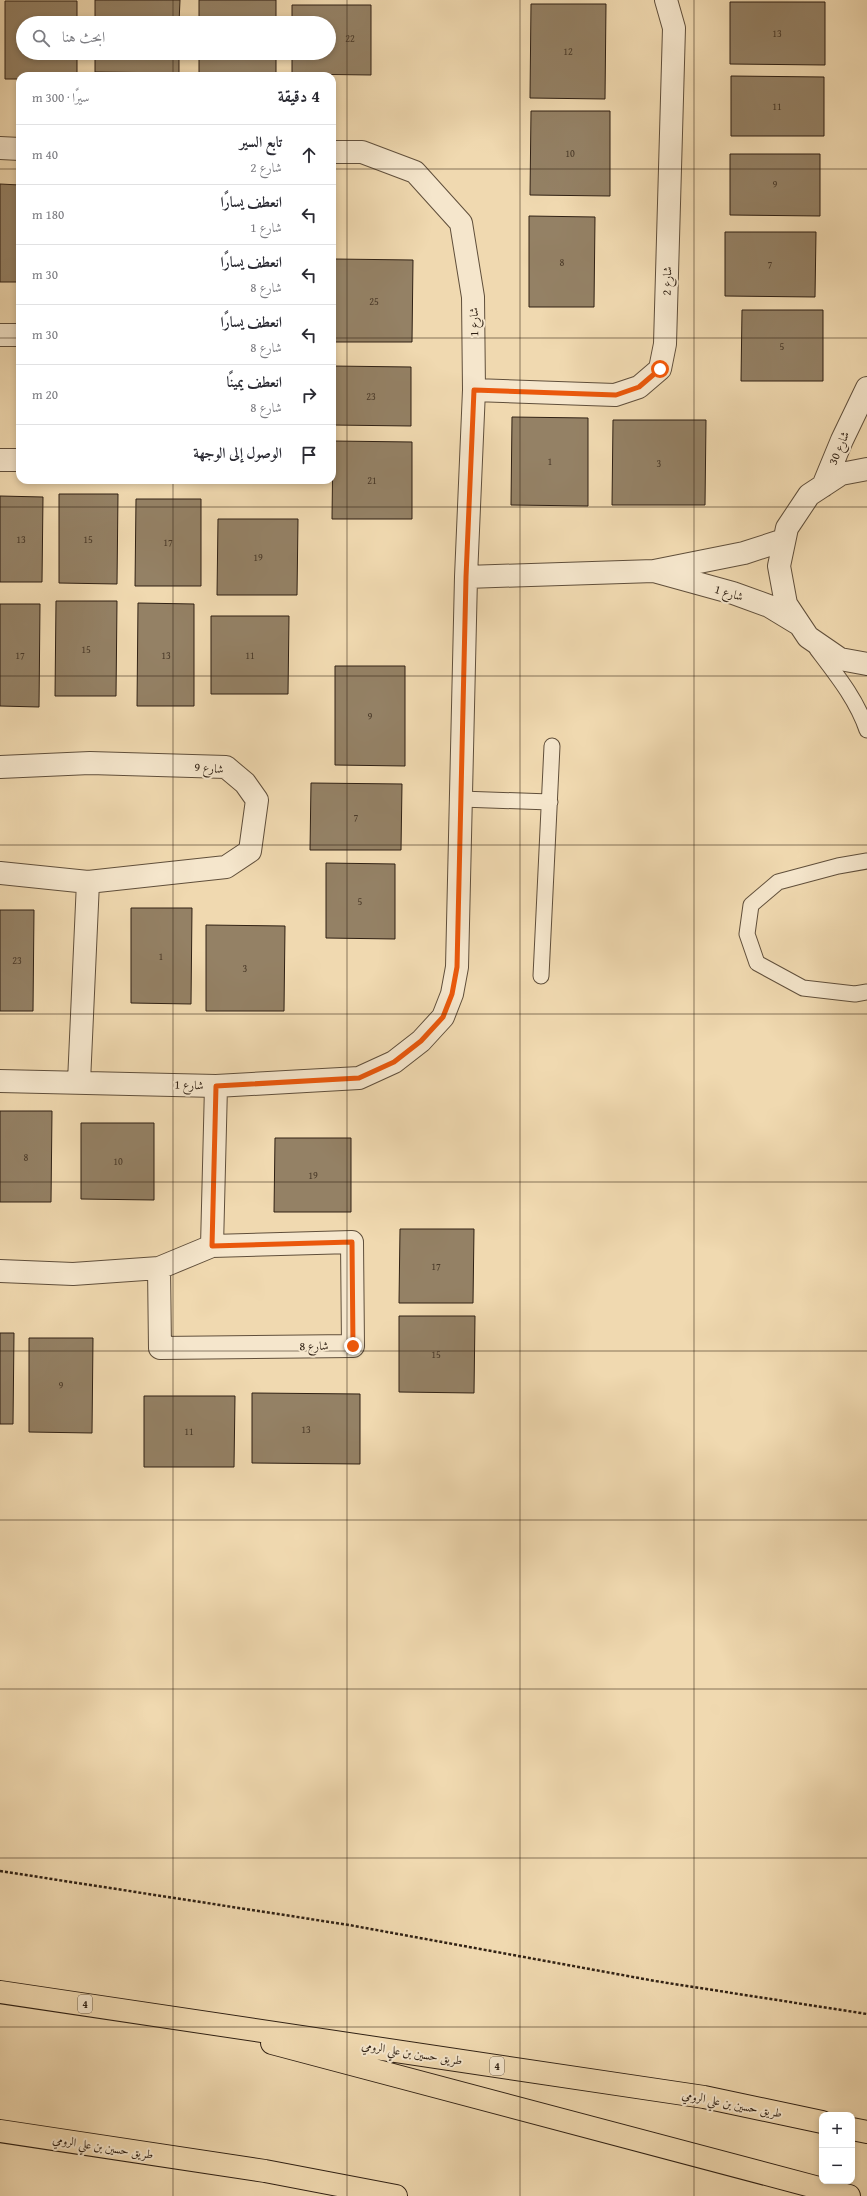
<!DOCTYPE html>
<html lang="ar">
<head>
<meta charset="utf-8">
<style>
  body { margin:0; font-family:"Gentium Book Plus",Amiri,serif; background:#f2f2f3; color:#2b2b33; direction:rtl }
  .controls { position:absolute; right:12px; bottom:12px; display:grid; overflow:hidden; border-radius:8px; box-shadow:0 2px 6px #0003 }
  .controls button { width:36px; height:36px; display:grid; place-items:center; padding:0; border:0; border-bottom:1px solid #e1e1e2; background:#fff; color:#2b2b33; font:20px sans-serif }
  .stop { position:absolute; width:12px; height:12px; margin:-9px; border:3px solid #ea580c; border-radius:50%; background:#fff }
  .stop.end { background:#ea580c; border-color:#fff; box-shadow:0 1px 4px #0008 }
  .list { margin:0; padding:0; list-style:none }
  h2 { display:flex; justify-content:space-between; align-items:center; height:52px; margin:0; padding:0 16px; font-size:17px }
  h2 small { font-size:13px; font-weight:400; color:#7c7c81 }
  .list li { display:grid; grid-template-columns:26px 1fr auto; gap:12px; align-items:center; box-sizing:border-box; height:60px; padding:0 16px; border-top:1px solid #e1e1e2 }
  .list b { display:block; font-size:15px; white-space:nowrap }
  .list p { margin:0; font-size:13px; white-space:nowrap; color:#7c7c81 }
  .list em { font-size:13px; font-style:normal; color:#7c7c81 }
  .icon { flex:none; width:22px; height:22px; fill:none; stroke:currentColor; stroke-width:2; stroke-linecap:round; stroke-linejoin:round }
  .map { position:relative; flex:none; width:867px; height:2196px; overflow:hidden; direction:ltr }
  .search { position:absolute; background:#fff; box-shadow:0 2px 6px #0003; left:16px; top:16px; width:320px; height:44px; display:flex; align-items:center; gap:10px; box-sizing:border-box; padding:0 14px; border-radius:22px; color:#7c7c81; font-size:15px }
  .panel { position:absolute; background:#fff; box-shadow:0 2px 6px #0003; left:16px; top:72px; width:320px; height:412px; border-radius:12px; direction:rtl }
  .map>svg:first-child { display:block }
  .building { fill:#948165; stroke:#302114 }
  .lines { fill:none; stroke-linecap:round; stroke-linejoin:round }
  .lane-casing { stroke:#604f3b; stroke-width:17 }
  .street-casing { stroke:#604f3b; stroke-width:24 }
  .highway-casing { stroke:#302114; stroke-width:24 }
  .path { stroke:#302114; stroke-width:2.5; stroke-dasharray:3 2; stroke-linecap:butt }
  .lane { stroke:#f5e6cc; stroke-width:15 }
  .street { stroke:#f5e6cc; stroke-width:22 }
  .highway { stroke:#f0d9b0; stroke-width:22 }
  .route { stroke:#ea580c; stroke-width:5 }
  .grid { fill:none; stroke:#302114; stroke-width:1; stroke-opacity:0.55 }
  .labels { text-anchor:middle; stroke-width:4; stroke-linejoin:round; paint-order:stroke }
  .number-label { font-size:10px; fill:#493928 }
  .shield { fill:#f5e6cc; stroke:#6b5c4b; stroke-width:1 }
  .shield-label { font-size:11px; font-weight:bold; fill:#302114 }
  .street-label { font-size:12px; fill:#302114; stroke:#f5e6cc }
</style>
</head>
<body>
<div class="map">
<svg width="867" height="2196" viewBox="0 0 867 2196">
  <rect width="100%" height="100%" fill="#f0d9b0"/>
  <filter id="stains"><feTurbulence type="fractalNoise" baseFrequency=".005" numOctaves="4"/><feColorMatrix values="0 0 0 0 .2 0 0 0 0 .09 0 0 0 0 .02 0 0 0 .5 -.17"/></filter>
  <radialGradient id="worn" r=".72"><stop offset=".6" stop-color="#630" stop-opacity="0"/><stop offset="1" stop-color="#630" stop-opacity=".3"/></radialGradient>
  <path class="building" d="M 95,0 L 180,0 L 179,23 L 95,23 Z
    M 199,0 L 276,0 L 276,23 L 199,23 Z
    M 5,1 L 77,1 L 77,23 L 23,23 L 23,53 L 77,53 L 77,76 L 20,76 L 20,79 L 5,79 Z
    M 730,2 L 825,2 L 825,65 L 730,64 Z
    M 531,4 L 606,4 L 605,99 L 530,98 Z
    M 292,5 L 371,5 L 371,75 L 292,74 L 292,53 L 329,53 L 329,23 L 292,23 Z
    M 95,53 L 179,53 L 179,73 L 95,72 Z
    M 199,53 L 276,53 L 276,76 L 199,76 Z
    M 731,76 L 824,77 L 824,136 L 731,136 Z
    M 531,111 L 610,111 L 610,196 L 530,195 Z
    M 730,154 L 820,154 L 820,216 L 730,215 Z
    M 0,184 L 20,185 L 20,282 L 0,282 Z
    M 529,216 L 595,217 L 594,307 L 529,307 Z
    M 725,232 L 816,232 L 815,297 L 725,296 Z
    M 335,259 L 413,260 L 412,342 L 335,342 Z
    M 742,310 L 823,310 L 823,381 L 741,381 Z
    M 332,366 L 411,367 L 411,426 L 332,425 Z
    M 512,417 L 588,418 L 588,506 L 511,505 Z
    M 613,420 L 706,420 L 705,505 L 612,505 Z
    M 333,441 L 412,442 L 412,519 L 332,519 Z
    M 59,494 L 118,494 L 117,584 L 59,583 Z
    M 0,496 L 43,497 L 42,582 L 0,582 Z
    M 136,499 L 201,499 L 201,586 L 135,586 Z
    M 218,519 L 298,519 L 297,595 L 217,595 Z
    M 56,601 L 117,601 L 116,696 L 55,696 Z
    M 138,603 L 194,604 L 194,706 L 137,706 Z
    M 0,604 L 40,604 L 39,707 L 0,706 Z
    M 211,616 L 289,616 L 288,694 L 211,694 Z
    M 335,666 L 405,666 L 405,766 L 335,765 Z
    M 311,783 L 402,784 L 401,850 L 310,850 Z
    M 326,863 L 395,864 L 395,939 L 326,938 Z
    M 131,908 L 192,908 L 191,1004 L 131,1003 Z
    M 0,910 L 34,910 L 33,1011 L 0,1011 Z
    M 206,925 L 285,926 L 284,1011 L 206,1011 Z
    M 0,1111 L 52,1111 L 51,1202 L 0,1202 Z
    M 81,1123 L 154,1123 L 154,1200 L 81,1199 Z
    M 275,1138 L 351,1138 L 351,1212 L 274,1212 Z
    M 400,1229 L 474,1229 L 473,1303 L 399,1303 Z
    M 399,1316 L 475,1316 L 474,1393 L 399,1392 Z
    M 0,1333 L 14,1333 L 13,1424 L 0,1424 Z
    M 29,1338 L 93,1338 L 92,1433 L 29,1432 Z
    M 252,1393 L 360,1394 L 360,1464 L 252,1463 Z
    M 144,1396 L 235,1396 L 234,1467 L 144,1467 Z"/>
  <g class="lines">
    <defs>
      <path id="lane" d="M 817,649 C 836,674 857,700 867,730
        M 461,799 L 550,802
        M 867,861 L 838,866 L 778,882 L 751,905 L 747,934 L 757,963 L 803,988 L 855,994 L 867,992
        M 541,976 L 552,746"/>
      <path id="street" d="M 0,148 L 20,149
        M 0,335 L 20,335
        M 474,390 L 615,395 L 639,387 L 660,369 L 665,344 L 674,28 L 666,0
        M 0,460 L 20,460
        M 867,469 L 841,474 L 809,495 L 787,528 L 779,566 L 786,604 L 808,637 L 840,659 L 867,664
        M 823,486 L 842,440 L 867,388
        M 657,572 L 733,593 L 769,606 L 797,623
        M 466,577 L 654,571 L 744,553 L 784,540
        M 0,767 L 90,763 L 226,767 L 245,783 L 257,800 L 250,851 L 226,867 L 88,882 L 0,873
        M 0,1081 L 216,1086 L 359,1078 L 394,1062 L 421,1041 L 443,1017 L 452,994 L 457,967 L 466,577 L 474,390 L 473,297 L 461,223 L 415,172 L 362,152 L 332,152
        M 79,1082 L 88,882
        M 159,1268 L 160,1348 L 353,1346 L 352,1242 L 212,1246
        M 0,1271 L 73,1274 L 159,1268 L 212,1246 L 216,1086"/>
      <path id="highway" d="M 0,1992 L 704,2097 L 822,2122
        M 272,2043 L 849,2196
        M 852,2129 L 867,2132
        M 0,2131 L 265,2171 L 396,2196"/>
    </defs>
    <use href="#lane" class="lane-casing"/>
    <use href="#street" class="street-casing"/>
    <use href="#highway" class="highway-casing"/>
    <path class="path" d="M 0,1871 L 349,1925 L 655,1981 L 867,2014"/>
    <use href="#lane" class="lane"/>
    <use href="#street" class="street"/>
    <use href="#highway" class="highway"/>
  </g>
  <g class="lines">
    <path class="route" d="M 353,1346 L 352,1242 L 212,1246 L 216,1086 L 359,1078 L 394,1062 L 421,1041 L 443,1017 L 452,994 L 457,967 L 466,577 L 474,390 L 616,395 L 639,387 L 660,369"/>
  </g>
  <path class="grid" d="M 173,0 L 173,23M 347,0 L 347,2196M 520,0 L 520,2196M 694,0 L 694,2196M 173,53 L 173,76M 0,169 L 20,169M 332,169 L 867,169M 0,338 L 20,338M 332,338 L 867,338M 173,480 L 173,2196M 0,507 L 867,507M 0,676 L 867,676M 0,845 L 867,845M 0,1014 L 867,1014M 0,1182 L 867,1182M 0,1351 L 867,1351M 0,1520 L 867,1520M 0,1689 L 867,1689M 0,1858 L 867,1858M 0,2027 L 867,2027"/>
  <g class="labels">
    <g class="number-label">
      <text x="777" y="37">13</text>
      <text x="350" y="42">22</text>
      <text x="568" y="55">12</text>
      <text x="777" y="110">11</text>
      <text x="570" y="157">10</text>
      <text x="775" y="188">9</text>
      <text x="562" y="266">8</text>
      <text x="770" y="268">7</text>
      <text x="374" y="305">25</text>
      <text x="782" y="350">5</text>
      <text x="371" y="400">23</text>
      <text x="550" y="465">1</text>
      <text x="659" y="467">3</text>
      <text x="372" y="484">21</text>
      <text x="21" y="543">13</text>
      <text x="88" y="543">15</text>
      <text x="168" y="546">17</text>
      <text x="258" y="561">19</text>
      <text x="86" y="653">15</text>
      <text x="20" y="659">17</text>
      <text x="166" y="659">13</text>
      <text x="250" y="659">11</text>
      <text x="370" y="720">9</text>
      <text x="356" y="821">7</text>
      <text x="360" y="905">5</text>
      <text x="161" y="960">1</text>
      <text x="17" y="964">23</text>
      <text x="245" y="972">3</text>
      <text x="26" y="1161">8</text>
      <text x="118" y="1165">10</text>
      <text x="313" y="1179">19</text>
      <text x="436" y="1270">17</text>
      <text x="436" y="1358">15</text>
      <text x="61" y="1389">9</text>
      <text x="306" y="1433">13</text>
      <text x="189" y="1435">11</text>
    </g>
    <g class="shield">
      <rect x="78" y="1995" width="14" height="18" rx="3"/>
      <rect x="490" y="2057" width="14" height="18" rx="3"/>
    </g>
    <g class="shield-label">
      <text x="85" y="2008">4</text>
      <text x="497" y="2070">4</text>
    </g>
    <g class="street-label">
      <text transform="translate(667 281) rotate(-88)" y="4">شارع 2</text>
      <text transform="translate(474 322) rotate(-91)" y="4">شارع 1</text>
      <text transform="translate(839 448) rotate(-67)" y="4">شارع 30</text>
      <text transform="translate(729 593) rotate(17)" y="4">شارع 1</text>
      <text transform="translate(209 768) rotate(5)" y="4">شارع 9</text>
      <text transform="translate(189 1085) rotate(2)" y="4">شارع 1</text>
      <text transform="translate(314 1346) rotate(-1)" y="4">شارع 8</text>
      <text transform="translate(412 2053) rotate(9)" y="4">طريق حسين بن علي الرومي</text>
      <text transform="translate(732 2104) rotate(11)" y="4">طريق حسين بن علي الرومي</text>
      <text transform="translate(103 2147) rotate(9)" y="4">طريق حسين بن علي الرومي</text>
    </g>
  </g>
  <rect width="100%" height="100%" filter="url(#stains)"/>
  <rect width="100%" height="100%" fill="url(#worn)"/>
</svg>
<div class="controls">
<button>+</button>
<button>−</button>
</div>
<div class="stop" style="left:660px;top:369px"></div>
<div class="stop end" style="left:353px;top:1346px"></div>
<div class="search"><svg class="icon" aria-label="search" viewBox="0 0 24 24"><circle cx="10" cy="10" r="6"/><path d="M15 15l6 6"/></svg>ابحث هنا</div>
<section class="panel">
<h2>4 دقيقة<small>سيرًا · 300 m</small></h2>
<ul class="list">
<li><svg class="icon" aria-label="ahead" viewBox="0 0 24 24"><path d="M12 20V5M6 11l6-6 6 6"/></svg><div><b>تابع السير</b><p>شارع 2</p></div><em>40 m</em></li>
<li><svg class="icon" aria-label="left" viewBox="0 0 24 24"><path d="M17 20v-9H6M10 6l-5 5 5 5"/></svg><div><b>انعطف يسارًا</b><p>شارع 1</p></div><em>180 m</em></li>
<li><svg class="icon" aria-label="left" viewBox="0 0 24 24"><path d="M17 20v-9H6M10 6l-5 5 5 5"/></svg><div><b>انعطف يسارًا</b><p>شارع 8</p></div><em>30 m</em></li>
<li><svg class="icon" aria-label="left" viewBox="0 0 24 24"><path d="M17 20v-9H6M10 6l-5 5 5 5"/></svg><div><b>انعطف يسارًا</b><p>شارع 8</p></div><em>30 m</em></li>
<li><svg class="icon" aria-label="right" viewBox="0 0 24 24"><path d="M7 20v-9h11M14 6l5 5-5 5"/></svg><div><b>انعطف يمينًا</b><p>شارع 8</p></div><em>20 m</em></li>
<li><svg class="icon" aria-label="arrive" viewBox="0 0 24 24"><path d="M6 21V4h12l-3 4 3 4H6"/></svg><div><b>الوصول إلى الوجهة</b></div></li>
</ul>
</section>
</div>
</body>
</html>
